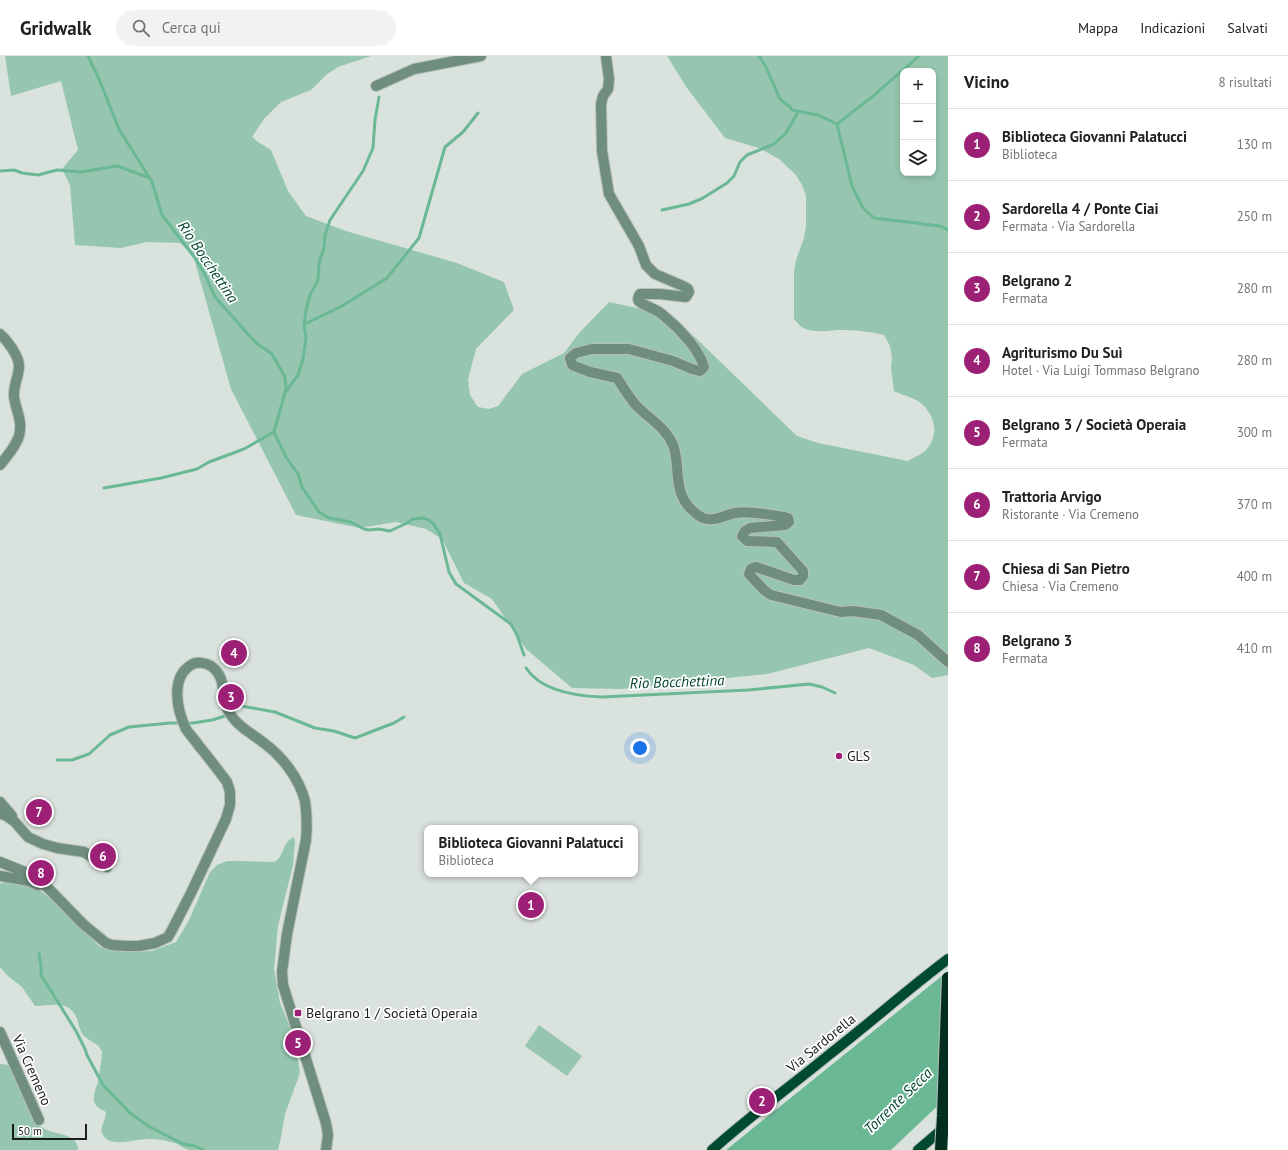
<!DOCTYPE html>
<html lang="it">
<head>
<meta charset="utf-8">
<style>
  body { margin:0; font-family:"PT Sans",sans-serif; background:#f2f2f2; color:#202124 }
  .controls { position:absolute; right:12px; top:12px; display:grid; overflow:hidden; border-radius:8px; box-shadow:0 2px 6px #0003 }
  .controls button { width:36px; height:36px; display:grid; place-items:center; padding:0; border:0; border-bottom:1px solid #e0e0e0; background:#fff; color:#202124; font:20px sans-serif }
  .scale { position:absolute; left:12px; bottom:10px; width:75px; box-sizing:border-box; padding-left:4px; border:2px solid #1a1d1b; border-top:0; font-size:11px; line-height:14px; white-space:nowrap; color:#1a1d1b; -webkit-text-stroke:3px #fff; paint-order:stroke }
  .you { position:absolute; left:640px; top:692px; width:14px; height:14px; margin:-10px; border:3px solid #fff; border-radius:50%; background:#1a73e8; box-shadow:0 0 0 6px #1a73e833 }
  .badge { display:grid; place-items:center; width:26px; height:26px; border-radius:50%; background:#9c2076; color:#fff; font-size:13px; font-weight:700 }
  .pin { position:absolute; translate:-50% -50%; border:2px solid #fff; box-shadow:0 1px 4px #0006 }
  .popup { position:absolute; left:424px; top:769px; width:214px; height:52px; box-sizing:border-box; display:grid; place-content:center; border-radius:8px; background:#fff; filter:drop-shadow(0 1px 3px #0005); font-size:13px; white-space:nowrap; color:#757577 }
  .popup b { font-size:15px; color:#202124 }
  .popup::after { content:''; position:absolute; left:50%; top:100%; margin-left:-8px; border:8px solid transparent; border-top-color:#fff }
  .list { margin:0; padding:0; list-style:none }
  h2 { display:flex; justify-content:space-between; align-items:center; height:52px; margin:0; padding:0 16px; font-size:17px }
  h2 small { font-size:13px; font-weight:400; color:#757577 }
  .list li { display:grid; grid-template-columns:26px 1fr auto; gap:12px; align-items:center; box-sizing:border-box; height:72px; padding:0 16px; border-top:1px solid #e0e0e0 }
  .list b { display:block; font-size:15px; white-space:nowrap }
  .list p { margin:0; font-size:13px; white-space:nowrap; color:#757577 }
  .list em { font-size:13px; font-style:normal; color:#757577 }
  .icon { flex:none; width:22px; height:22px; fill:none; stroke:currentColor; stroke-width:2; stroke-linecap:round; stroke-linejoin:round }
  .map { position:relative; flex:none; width:948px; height:1094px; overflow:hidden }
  header { display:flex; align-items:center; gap:24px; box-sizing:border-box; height:56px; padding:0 20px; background:#fff; border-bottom:1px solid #e0e0e0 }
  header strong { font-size:19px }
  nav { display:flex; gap:22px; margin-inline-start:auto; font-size:14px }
  .search { width:280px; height:36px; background:#f2f2f2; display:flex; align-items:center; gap:10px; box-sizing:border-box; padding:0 14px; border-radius:22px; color:#757577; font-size:15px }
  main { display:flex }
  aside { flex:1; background:#fff }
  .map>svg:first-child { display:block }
  .green { fill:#96c6af; fill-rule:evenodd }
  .water { fill:#6bb895 }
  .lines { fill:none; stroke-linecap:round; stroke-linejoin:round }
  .stream { stroke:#6bb895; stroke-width:3 }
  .minor-casing { stroke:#b7bfbb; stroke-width:12 }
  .major-casing { stroke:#b7bfbb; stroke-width:12 }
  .minor { stroke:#6f8e7e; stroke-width:10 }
  .major { stroke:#004a32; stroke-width:10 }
  .highway-bridge-casing { stroke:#b7bfbb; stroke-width:14; stroke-linecap:butt }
  .highway-bridge { stroke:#012e1e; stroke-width:12 }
  .poi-dot { fill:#9c2076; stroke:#fff; stroke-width:1.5 }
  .labels { text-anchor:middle; stroke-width:3.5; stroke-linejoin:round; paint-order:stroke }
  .poi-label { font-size:14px; fill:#1a1d1b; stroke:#fff; text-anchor:start }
  .street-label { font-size:14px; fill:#1a1d1b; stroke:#fff }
  .water-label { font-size:15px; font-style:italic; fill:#02462f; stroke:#fff }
</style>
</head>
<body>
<header>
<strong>Gridwalk</strong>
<div class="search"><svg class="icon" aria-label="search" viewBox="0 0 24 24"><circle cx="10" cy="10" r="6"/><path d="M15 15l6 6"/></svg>Cerca qui</div>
<nav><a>Mappa</a><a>Indicazioni</a><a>Salvati</a></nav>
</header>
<main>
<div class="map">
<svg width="948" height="1094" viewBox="0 0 948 1094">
  <rect width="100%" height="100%" fill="#dae2de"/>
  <path class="green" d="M 5,0 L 371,0 L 338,11 L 326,19 L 311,34 L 281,46 L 264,63 L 252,81 L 258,86 L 271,94 L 288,135 L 306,160 L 346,175 L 457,207 L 504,226 L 514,254 L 476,293 L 468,324 L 470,339 L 478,351 L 489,353 L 498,350 L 522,318 L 564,297 L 580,276 L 609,246 L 673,260 L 797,380 L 818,387 L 908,405 C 913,402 922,398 926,394 C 941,378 934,356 918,345 C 911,341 902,339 894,335 L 891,312 L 892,301 L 890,290 L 884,279 C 869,275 853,274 837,274 C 826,275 814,277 803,272 C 800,270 797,266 794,263 L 794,215 L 796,204 L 804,182 L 806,170 L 806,140 L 802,129 L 796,119 L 779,103 L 759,92 L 725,82 L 687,32 L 667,0 L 948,0 L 948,619 L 932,622 L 914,609 L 869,592 L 767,618 L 622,633 L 572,632 L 526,593 L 492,543 L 464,527 L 442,483 L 426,473 L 396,466 L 360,472 L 296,459 L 231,333 L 193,199 L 180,187 L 147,186 L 121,192 L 75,189 L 70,129 L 62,113 L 78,94 L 61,25 L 11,40 ZM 903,15 L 933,15 L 933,117 L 903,117 Z
    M 294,781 L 295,786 L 293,809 L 278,870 L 274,913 L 280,947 L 295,983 L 300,1017 L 285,1058 L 281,1081 L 278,1094 L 189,1094 C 184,1093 180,1089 175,1087 C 167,1085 159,1083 151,1083 C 133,1082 110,1094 102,1077 C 100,1070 106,1064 106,1056 C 89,1048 93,1041 98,1026 C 99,1022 102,1000 102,996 C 100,988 89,985 84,980 C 80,976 79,969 77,963 C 71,944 50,949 35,950 L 22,931 L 9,921 L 0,911 L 0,828 L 4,826 L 34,831 L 46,839 L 100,891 L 122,896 L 152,895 L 176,886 L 189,864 L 210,816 L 217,809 L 227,805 L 237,805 L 274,806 C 285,801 281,787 294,781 Z
    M 539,969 L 582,1000 L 567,1020 L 525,990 Z
    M 0,1008 L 9,1009 L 34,1065 C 38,1069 42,1072 47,1074 C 58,1079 78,1078 78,1094 L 0,1094 Z"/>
  <path class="water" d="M 948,915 L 948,1040 L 891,1094 L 726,1094 Z"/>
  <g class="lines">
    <path class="stream" d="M 88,0 L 99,23 L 119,73 L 152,126 L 162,159 L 198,206 L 205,219 L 215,241 L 256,287 L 272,298 L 285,321 L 286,333 L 274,376 L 286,401 L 298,418 L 302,431 L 319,456 L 329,462 L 351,466 L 364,473 L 369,474 L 379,473 L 390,475 L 407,467 L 413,463 L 423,462 L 429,464 L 433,467 L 440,478 L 449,516 L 456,528 L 511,568 L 517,579 L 524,599
      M 759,0 L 766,11 L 780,43 L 790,51 L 792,54 L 818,59 L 837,68 L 852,130 L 863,152 L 874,162 L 940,170 L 948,174
      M 837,68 L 872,41 L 919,0
      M 0,115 L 14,114 L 22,117 L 38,119 L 57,114 L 81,116 L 117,110 L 150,122
      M 662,154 L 689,148 L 703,142 L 727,127 L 734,120 L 740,106 L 747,99 L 774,88 L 786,77 L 798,56
      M 305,268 L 342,250 L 387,222 L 419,182 L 445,91 L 463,76 L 478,57
      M 285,337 L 298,319 L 303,303 L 306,282 L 304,270 L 306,254 L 310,239 L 318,224 L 319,207 L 324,192 L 325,179 L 330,164 L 363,115 L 373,92 L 375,64 L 379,41
      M 104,432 L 161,422 L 197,413 L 209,406 L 244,393 L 274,376
      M 526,612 C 541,635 576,640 602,641 L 748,634 L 809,628 L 822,631 L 835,637
      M 57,704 L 72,704 L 89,698 L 110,679 L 129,671 L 170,667 L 193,667 L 212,664 L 225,660 L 241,650 L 275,656 L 315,672 L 334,675 L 355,682 L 394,667 L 404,661
      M 39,897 L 41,911 L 41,919 L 76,975 L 85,993 L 87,999 L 103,1029 L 130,1057 L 148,1070 L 183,1088 L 195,1090 L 203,1094"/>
    <defs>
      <path id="minor" d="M 606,0 L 609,23 L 608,33 L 603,40 L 601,48 L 602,95 L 609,138 L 639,190 L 646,209 L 655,218 L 683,230 L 688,233 L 689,236 L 686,241 L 660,238 L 640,238 C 638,241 637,244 640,246 C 643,249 648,250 651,252 C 656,254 661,257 664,260 C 679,272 699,293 704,311 L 700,315 L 692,313 L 673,305 L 629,293 L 592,293 L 576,297 L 570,302 L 572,309 L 590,316 L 617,322 C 622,330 628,339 634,347 C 647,362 665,370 673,389 C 681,410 672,434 691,453 C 694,456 698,460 703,462 C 715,466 724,459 735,457 C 749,454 770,459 784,461 L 788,462 L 789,466 L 785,469 L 750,472 L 745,475 L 742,480 L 747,485 L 777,486 L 803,515 L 803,520 L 800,524 L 794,524 L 756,511 L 751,513 L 749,518 L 764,534 L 771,539 L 841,556 L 853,555 L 881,559 L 918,579 L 948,606
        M 376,30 L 414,13 L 481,0
        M 0,278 C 7,284 19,300 19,310 C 19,320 13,330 14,341 C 16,355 23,365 19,380 C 15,392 7,400 0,409
        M 0,746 L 12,760
        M 0,758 L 5,759 L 14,765 L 28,781 L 43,788 L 57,792 L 84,796 L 107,811
        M 0,806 L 30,818 L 47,831 L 83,868 L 106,887 L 112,889 L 125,890 L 139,890 L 155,887 L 168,881 L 172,874 L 191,837 L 226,763 L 230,749 L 230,736 L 227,726 C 218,714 209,702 199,690 C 195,684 190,679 186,673 C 177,654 170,622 191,609 C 196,605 206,607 211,610 C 227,621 221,640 228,654 C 235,669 251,677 264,687 C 282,700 299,722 305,745 C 307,758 307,772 306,784 L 287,878 L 282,916 L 283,929 L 326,1067 L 328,1079 L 326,1094
        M 0,820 L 29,825 L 39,829
        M 0,976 L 39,1064"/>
      <path id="major" d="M 712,1094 C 750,1060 791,1030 830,998 C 870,967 908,933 948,903
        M 918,1094 L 946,1070"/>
    </defs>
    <use href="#minor" class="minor-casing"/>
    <use href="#major" class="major-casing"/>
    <use href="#minor" class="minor"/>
    <use href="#major" class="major"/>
    <defs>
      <path id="highway-bridge" d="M 941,1094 L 943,1060 L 948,922"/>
    </defs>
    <use href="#highway-bridge" class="highway-bridge-casing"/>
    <use href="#highway-bridge" class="highway-bridge"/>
  </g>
  <g class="poi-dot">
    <circle cx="839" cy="700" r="4"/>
    <rect x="294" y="953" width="8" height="8" rx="2"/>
  </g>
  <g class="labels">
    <g class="poi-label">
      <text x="847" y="705">GLS</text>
      <text x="306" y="962">Belgrano 1 / Società Operaia</text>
    </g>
    <g class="street-label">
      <text transform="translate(821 987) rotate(-39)" y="5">Via Sardorella</text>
      <text transform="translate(32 1014) rotate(66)" y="5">Via Cremeno</text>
    </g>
    <g class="water-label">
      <text transform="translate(208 206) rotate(56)" y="5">Rio Bocchettina</text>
      <text transform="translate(677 626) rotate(-2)" y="5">Rio Bocchettina</text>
      <text transform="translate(898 1045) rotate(-44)" y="5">Torrente Secca</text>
    </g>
  </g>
</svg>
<div class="controls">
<button>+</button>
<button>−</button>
<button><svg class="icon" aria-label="layers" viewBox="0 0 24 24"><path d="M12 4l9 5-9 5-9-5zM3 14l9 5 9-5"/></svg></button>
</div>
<div class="scale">50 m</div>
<div class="you"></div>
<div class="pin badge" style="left:531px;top:849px">1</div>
<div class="popup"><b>Biblioteca Giovanni Palatucci</b>Biblioteca</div>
<div class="pin badge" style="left:762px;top:1045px">2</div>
<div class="pin badge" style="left:231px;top:641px">3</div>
<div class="pin badge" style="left:234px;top:597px">4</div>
<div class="pin badge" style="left:298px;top:987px">5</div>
<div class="pin badge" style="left:103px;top:800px">6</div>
<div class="pin badge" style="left:39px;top:756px">7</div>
<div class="pin badge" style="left:41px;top:817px">8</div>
</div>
<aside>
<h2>Vicino<small>8 risultati</small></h2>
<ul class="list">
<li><span class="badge">1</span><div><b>Biblioteca Giovanni Palatucci</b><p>Biblioteca</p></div><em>130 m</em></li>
<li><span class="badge">2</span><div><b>Sardorella 4 / Ponte Ciai</b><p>Fermata · Via Sardorella</p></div><em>250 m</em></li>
<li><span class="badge">3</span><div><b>Belgrano 2</b><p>Fermata</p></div><em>280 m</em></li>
<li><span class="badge">4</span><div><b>Agriturismo Du Suì</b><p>Hotel · Via Luigi Tommaso Belgrano</p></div><em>280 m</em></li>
<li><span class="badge">5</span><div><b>Belgrano 3 / Società Operaia</b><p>Fermata</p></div><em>300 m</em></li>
<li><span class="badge">6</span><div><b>Trattoria Arvigo</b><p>Ristorante · Via Cremeno</p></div><em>370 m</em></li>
<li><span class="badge">7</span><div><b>Chiesa di San Pietro</b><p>Chiesa · Via Cremeno</p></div><em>400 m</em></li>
<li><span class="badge">8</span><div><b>Belgrano 3</b><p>Fermata</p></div><em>410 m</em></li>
</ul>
</aside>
</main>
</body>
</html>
